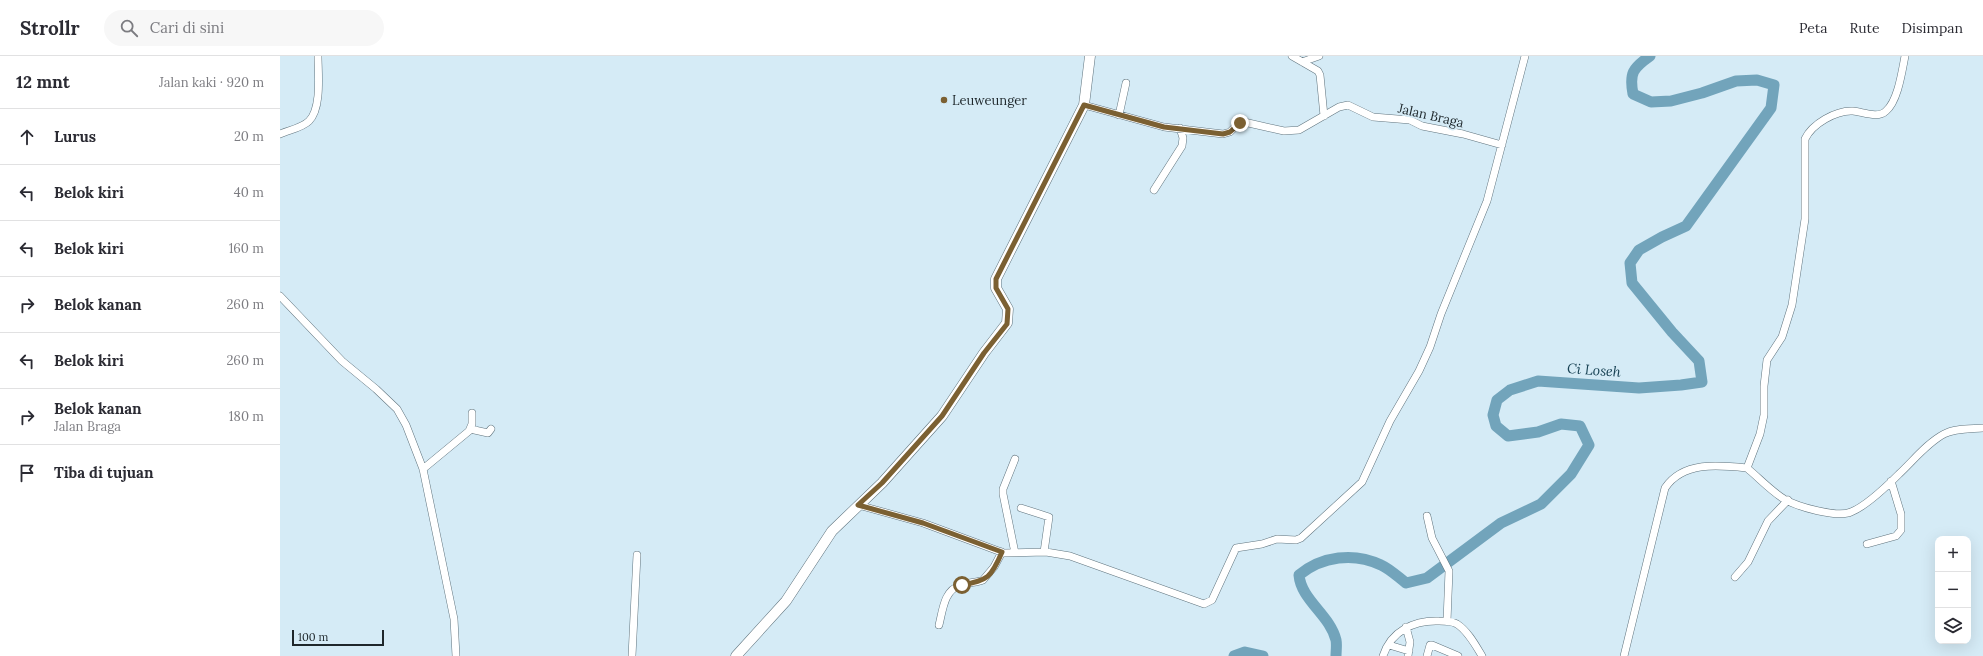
<!DOCTYPE html>
<html lang="id">
<head>
<meta charset="utf-8">
<style>
  body { margin:0; font-family:Lora,serif; background:#f7f7f7; color:#2b2b33 }
  .controls { position:absolute; right:12px; bottom:12px; display:grid; overflow:hidden; border-radius:8px; box-shadow:0 4px 16px #0002 }
  .controls button { width:36px; height:36px; display:grid; place-items:center; padding:0; border:0; border-bottom:1px solid #e1e1e2; background:#fff; color:#2b2b33; font:20px sans-serif }
  .scale { position:absolute; left:12px; bottom:10px; width:92px; box-sizing:border-box; padding-left:4px; border:2px solid #1e272b; border-top:0; font-size:11px; line-height:14px; white-space:nowrap; color:#1e272b; -webkit-text-stroke:3px #d5ebf6; paint-order:stroke }
  .stop { position:absolute; width:12px; height:12px; margin:-9px; border:3px solid #7b6032; border-radius:50%; background:#fff }
  .stop.end { background:#7b6032; border-color:#fff; box-shadow:0 1px 4px #0008 }
  .list { margin:0; padding:0; list-style:none }
  h2 { display:flex; justify-content:space-between; align-items:center; height:52px; margin:0; padding:0 16px; font-size:17px }
  h2 small { font-size:13px; font-weight:400; color:#7c7c81 }
  .list li { display:grid; grid-template-columns:26px 1fr auto; gap:12px; align-items:center; box-sizing:border-box; height:56px; padding:0 16px; border-top:1px solid #e1e1e2 }
  .list b { display:block; font-size:15px; white-space:nowrap }
  .list p { margin:0; font-size:13px; white-space:nowrap; color:#7c7c81 }
  .list em { font-size:13px; font-style:normal; color:#7c7c81 }
  .icon { flex:none; width:22px; height:22px; fill:none; stroke:currentColor; stroke-width:2; stroke-linecap:round; stroke-linejoin:round }
  .map { position:relative; flex:none; width:1703px; height:600px; overflow:hidden }
  header { display:flex; align-items:center; gap:24px; box-sizing:border-box; height:56px; padding:0 20px; background:#fff; border-bottom:1px solid #e1e1e2 }
  header strong { font-size:19px }
  nav { display:flex; gap:22px; margin-inline-start:auto; font-size:14px }
  .search { width:280px; height:36px; background:#f7f7f7; display:flex; align-items:center; gap:10px; box-sizing:border-box; padding:0 14px; border-radius:22px; color:#7c7c81; font-size:15px }
  main { display:flex }
  aside { flex:1; background:#fff }
  .map>svg:first-child { display:block }
  .lines { fill:none; stroke-linecap:round; stroke-linejoin:round }
  .river { stroke:#72a4bb; stroke-width:11 }
  .street-casing { stroke:#60747e; stroke-width:8 }
  .secondary-casing { stroke:#60747e; stroke-width:11 }
  .street { stroke:#fff; stroke-width:7 }
  .secondary { stroke:#fff; stroke-width:10 }
  .route { stroke:#7b6032; stroke-width:5 }
  .poi-dot { fill:#7b6032; stroke:#d5ebf6; stroke-width:1.5 }
  .labels { text-anchor:middle; stroke-width:3.5; stroke-linejoin:round; paint-order:stroke }
  .poi-label { font-size:13px; fill:#1e272b; stroke:#d5ebf6; text-anchor:start }
  .street-label { font-size:13px; fill:#1e272b; stroke:#d5ebf6 }
  .water-label { font-size:14px; font-style:italic; fill:#184254; stroke:#d5ebf6 }
</style>
</head>
<body>
<header>
<strong>Strollr</strong>
<div class="search"><svg class="icon" aria-label="search" viewBox="0 0 24 24"><circle cx="10" cy="10" r="6"/><path d="M15 15l6 6"/></svg>Cari di sini</div>
<nav><a>Peta</a><a>Rute</a><a>Disimpan</a></nav>
</header>
<main>
<aside>
<h2>12 mnt<small>Jalan kaki · 920 m</small></h2>
<ul class="list">
<li><svg class="icon" aria-label="ahead" viewBox="0 0 24 24"><path d="M12 20V5M6 11l6-6 6 6"/></svg><div><b>Lurus</b></div><em>20 m</em></li>
<li><svg class="icon" aria-label="left" viewBox="0 0 24 24"><path d="M17 20v-9H6M10 6l-5 5 5 5"/></svg><div><b>Belok kiri</b></div><em>40 m</em></li>
<li><svg class="icon" aria-label="left" viewBox="0 0 24 24"><path d="M17 20v-9H6M10 6l-5 5 5 5"/></svg><div><b>Belok kiri</b></div><em>160 m</em></li>
<li><svg class="icon" aria-label="right" viewBox="0 0 24 24"><path d="M7 20v-9h11M14 6l5 5-5 5"/></svg><div><b>Belok kanan</b></div><em>260 m</em></li>
<li><svg class="icon" aria-label="left" viewBox="0 0 24 24"><path d="M17 20v-9H6M10 6l-5 5 5 5"/></svg><div><b>Belok kiri</b></div><em>260 m</em></li>
<li><svg class="icon" aria-label="right" viewBox="0 0 24 24"><path d="M7 20v-9h11M14 6l5 5-5 5"/></svg><div><b>Belok kanan</b><p>Jalan Braga</p></div><em>180 m</em></li>
<li><svg class="icon" aria-label="arrive" viewBox="0 0 24 24"><path d="M6 21V4h12l-3 4 3 4H6"/></svg><div><b>Tiba di tujuan</b></div></li>
</ul>
</aside>
<div class="map">
<svg width="1703" height="600" viewBox="0 0 1703 600">
  <rect width="100%" height="100%" fill="#d5ebf6"/>
  <g class="lines">
    <path class="river" d="M 954,600 L 965,596 L 983,600
      M 1056,600 C 1056,595 1057,589 1056,584 C 1050,559 1021,544 1019,519 C 1042,500 1074,496 1101,509 C 1110,513 1118,521 1126,527 L 1147,522 L 1221,467 L 1261,448 L 1291,418 L 1309,389 L 1300,370 L 1281,368 L 1258,376 L 1228,380 L 1216,370 L 1213,359 L 1217,344 L 1230,334 L 1258,325 L 1359,332 L 1401,329 L 1422,326 L 1419,305 L 1392,276 L 1352,227 L 1350,207 L 1359,194 L 1382,181 L 1406,170 L 1491,52 L 1494,29 L 1477,24 L 1456,25 L 1422,37 L 1391,45 L 1371,46 L 1353,38 C 1349,17 1353,12 1370,0"/>
    <defs>
      <path id="street" d="M 1012,0 L 1038,15 L 1040,19 L 1044,60
        M 1022,6 L 1039,0
        M 804,49 L 884,71 L 943,78 L 950,76 L 956,70 L 964,66 L 1004,75 L 1019,74 L 1059,51 L 1068,49 L 1093,61 L 1130,64 L 1142,70 L 1183,78 L 1222,89
        M 839,59 L 846,27
        M 0,78 C 9,74 22,72 29,65 C 42,52 38,17 38,0
        M 874,134 L 902,90 L 903,82 L 900,72
        M 0,240 L 62,305 L 96,333 L 117,353 L 126,369 L 143,413 L 174,563 L 176,600
        M 190,373 L 208,377 L 211,373
        M 1467,412 C 1479,422 1491,435 1504,443 C 1518,451 1557,462 1571,456 C 1586,450 1607,430 1619,418 C 1633,405 1647,387 1664,378 C 1675,372 1691,373 1703,372
        M 143,413 L 189,375 L 192,368 L 192,357
        M 578,449 L 643,467 L 724,497 L 766,496 L 790,500 L 924,548 L 932,544 L 956,492 L 982,488 L 997,483 L 1016,484 L 1021,482 L 1082,426 L 1110,365 L 1139,315 L 1150,291 L 1161,258 L 1207,145 L 1245,0
        M 741,452 L 769,461 L 764,496
        M 1147,460 L 1152,482 L 1169,515 L 1167,565
        M 1587,488 L 1616,480 L 1621,474 L 1621,458 L 1611,425
        M 735,497 L 723,438 L 723,433 L 735,403
        M 1455,521 L 1468,506 L 1488,465 L 1508,444
        M 659,569 C 663,553 664,534 681,529 C 689,526 696,527 703,524 L 714,511 L 722,496
        M 1126,571 L 1130,586 L 1128,600
        M 1109,589 L 1129,595
        M 352,600 L 357,499
        M 1103,600 C 1111,575 1134,564 1159,565 C 1165,565 1172,565 1177,568 C 1188,575 1196,590 1202,600
        M 1147,600 L 1150,589 L 1152,589 L 1178,600
        M 1344,600 L 1385,432 C 1403,405 1439,409 1467,412 L 1480,378 L 1484,359 L 1484,330 L 1487,304 L 1502,281 L 1512,249 L 1525,163 L 1525,83 C 1532,68 1556,54 1573,55 C 1583,56 1598,63 1606,55 C 1618,45 1622,15 1625,0"/>
      <path id="secondary" d="M 456,600 L 506,545 L 552,475 L 602,427 L 662,360 L 704,297 L 727,267 L 728,253 L 716,232 L 716,223 L 804,49 L 810,0"/>
    </defs>
    <use href="#street" class="street-casing"/>
    <use href="#secondary" class="secondary-casing"/>
    <use href="#street" class="street"/>
    <use href="#secondary" class="secondary"/>
  </g>
  <g class="lines">
    <path class="route" d="M 682,529 C 708,524 711,522 722,496 L 643,467 L 578,449 L 602,427 L 662,360 L 704,297 L 727,268 L 728,253 L 716,232 L 716,223 L 804,49 L 884,71 L 943,78 L 950,76 L 960,67"/>
  </g>
  <circle class="poi-dot" cx="664" cy="44" r="4"/>
  <g class="labels">
    <g class="poi-label">
      <text x="672" y="49">Leuweunger</text>
    </g>
    <g class="street-label">
      <text transform="translate(1151 59) rotate(13)" y="5">Jalan Braga</text>
    </g>
    <g class="water-label">
      <text transform="translate(1314 314) rotate(4)" y="5">Ci Loseh</text>
    </g>
  </g>
</svg>
<div class="controls">
<button>+</button>
<button>−</button>
<button><svg class="icon" aria-label="layers" viewBox="0 0 24 24"><path d="M12 4l9 5-9 5-9-5zM3 14l9 5 9-5"/></svg></button>
</div>
<div class="scale">100 m</div>
<div class="stop" style="left:682px;top:529px"></div>
<div class="stop end" style="left:960px;top:67px"></div>
</div>
</main>
</body>
</html>
